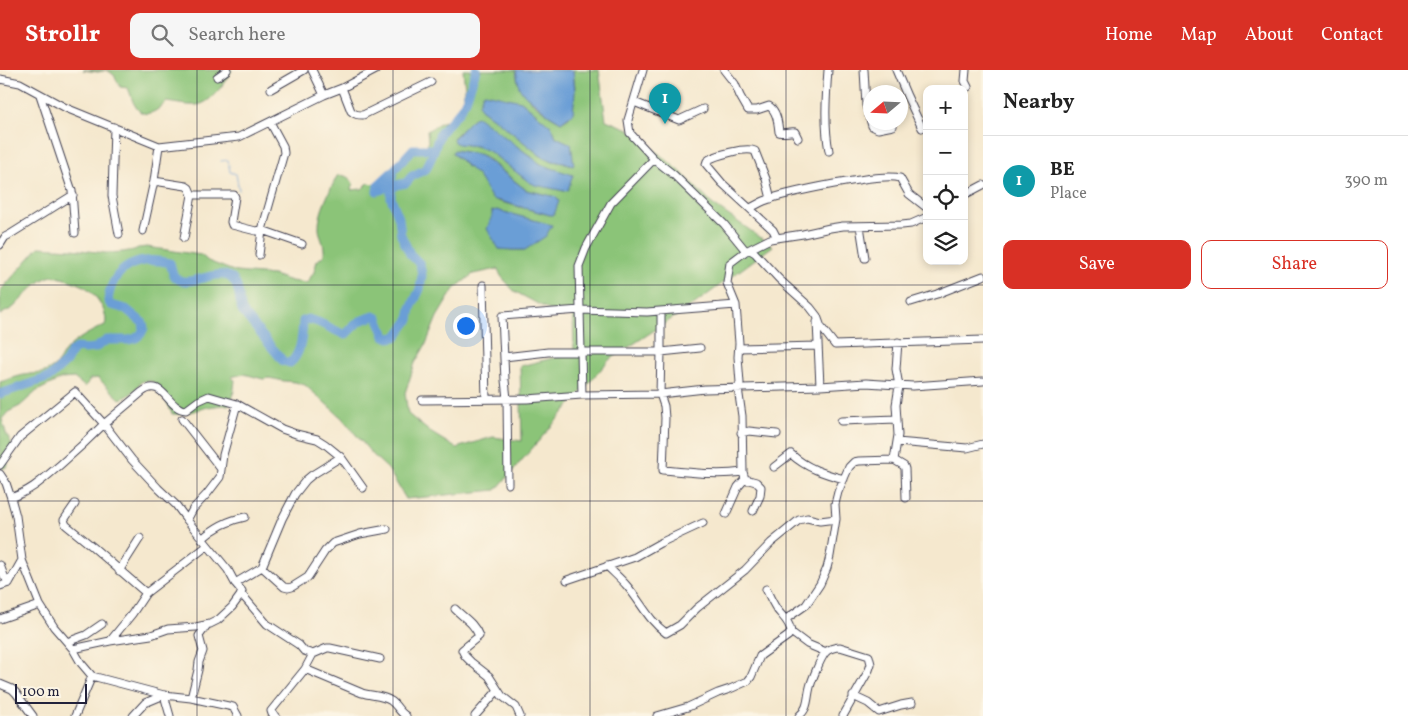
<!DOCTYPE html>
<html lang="en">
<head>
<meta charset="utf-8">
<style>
  body { margin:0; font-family:Vollkorn,serif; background:#f6f6f6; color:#222 }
  .controls { position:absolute; right:15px; top:15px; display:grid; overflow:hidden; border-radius:10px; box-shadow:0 2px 8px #0003 }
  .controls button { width:45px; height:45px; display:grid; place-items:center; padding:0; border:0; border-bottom:1px solid #e0e0e0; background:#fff; color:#222; font:25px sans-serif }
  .compass { position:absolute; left:863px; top:15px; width:45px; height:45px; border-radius:50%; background:#fff; box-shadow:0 2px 8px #0003; rotate:251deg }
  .scale { position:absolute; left:15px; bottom:12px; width:72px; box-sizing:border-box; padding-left:5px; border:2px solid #22223b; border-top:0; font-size:14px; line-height:18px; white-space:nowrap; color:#22223b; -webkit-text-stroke:4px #fcf5e5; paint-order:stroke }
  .you { position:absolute; left:465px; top:255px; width:18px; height:18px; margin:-12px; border:4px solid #fff; border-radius:50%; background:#1a73e8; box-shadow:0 0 0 8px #1a73e833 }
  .badge { display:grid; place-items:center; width:32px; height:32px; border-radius:50%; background:#d93025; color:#fff; font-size:16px; font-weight:700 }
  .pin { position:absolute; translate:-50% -41px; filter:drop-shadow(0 1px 2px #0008) }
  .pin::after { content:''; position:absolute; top:26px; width:18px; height:15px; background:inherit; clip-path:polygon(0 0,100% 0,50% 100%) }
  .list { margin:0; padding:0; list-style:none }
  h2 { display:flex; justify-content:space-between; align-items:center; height:65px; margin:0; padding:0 20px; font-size:21px }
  h2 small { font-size:16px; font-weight:400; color:#767676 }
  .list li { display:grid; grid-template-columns:32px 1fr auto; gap:15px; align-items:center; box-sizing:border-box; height:90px; padding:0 20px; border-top:1px solid #e0e0e0 }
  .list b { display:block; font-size:19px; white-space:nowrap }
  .list p { margin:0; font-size:16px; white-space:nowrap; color:#767676 }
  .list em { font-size:16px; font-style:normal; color:#767676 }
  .actions { display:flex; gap:10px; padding:15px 20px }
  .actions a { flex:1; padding:11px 0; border:1px solid #d93025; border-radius:10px; text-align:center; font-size:18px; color:#d93025 }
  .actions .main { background:#d93025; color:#fff }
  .icon { flex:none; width:28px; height:28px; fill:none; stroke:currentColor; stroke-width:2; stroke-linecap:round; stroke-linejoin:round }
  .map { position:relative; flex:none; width:983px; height:646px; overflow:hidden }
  header { display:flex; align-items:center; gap:30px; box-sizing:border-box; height:70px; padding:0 25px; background:#d93025; color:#fff }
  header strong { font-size:24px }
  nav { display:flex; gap:28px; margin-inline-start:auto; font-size:18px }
  .search { width:350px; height:45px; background:#f6f6f6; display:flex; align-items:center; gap:12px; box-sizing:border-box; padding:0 18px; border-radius:10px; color:#767676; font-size:19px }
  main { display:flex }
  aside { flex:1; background:#fff }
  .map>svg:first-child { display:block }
  .green { fill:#8bc478; stroke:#56735a; fill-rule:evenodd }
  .water { fill:#6b9ed6; stroke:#466088 }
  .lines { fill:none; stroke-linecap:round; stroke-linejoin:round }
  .stream { stroke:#6b9ed6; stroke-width:1 }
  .river { stroke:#6b9ed6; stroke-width:9 }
  .minor-casing { stroke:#424051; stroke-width:9 }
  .minor { stroke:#fff; stroke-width:7 }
  .grid { fill:none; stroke:#22223b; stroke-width:1; stroke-opacity:0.55 }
</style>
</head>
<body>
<header>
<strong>Strollr</strong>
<div class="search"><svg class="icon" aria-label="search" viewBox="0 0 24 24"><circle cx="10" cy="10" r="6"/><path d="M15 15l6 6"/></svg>Search here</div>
<nav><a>Home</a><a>Map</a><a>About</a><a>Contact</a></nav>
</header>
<main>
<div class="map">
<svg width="983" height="646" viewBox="0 0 983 646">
  <rect width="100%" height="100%" fill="#fcf5e5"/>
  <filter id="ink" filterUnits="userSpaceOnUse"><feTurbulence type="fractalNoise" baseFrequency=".02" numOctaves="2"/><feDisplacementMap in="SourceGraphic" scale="10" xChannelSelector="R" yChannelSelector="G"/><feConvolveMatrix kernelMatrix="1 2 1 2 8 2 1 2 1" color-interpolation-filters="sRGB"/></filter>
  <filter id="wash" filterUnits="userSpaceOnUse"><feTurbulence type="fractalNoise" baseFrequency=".0096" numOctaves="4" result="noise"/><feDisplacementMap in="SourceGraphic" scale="20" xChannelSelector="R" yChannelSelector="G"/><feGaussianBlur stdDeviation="1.12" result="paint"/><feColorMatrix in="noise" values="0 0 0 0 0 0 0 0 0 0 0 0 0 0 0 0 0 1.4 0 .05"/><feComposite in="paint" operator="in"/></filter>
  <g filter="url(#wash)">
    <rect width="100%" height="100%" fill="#f5e8ce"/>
    <path class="green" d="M 83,0 L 232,0 C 225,12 212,33 197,35 C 187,36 175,33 166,32 C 158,41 144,50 136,37 C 132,32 131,24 128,18 L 120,17 L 114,5 L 107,0 L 98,2 Z
      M 463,0 L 516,0 C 517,5 517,11 519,16 C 527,31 546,44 561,52 L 569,47 L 575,17 L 573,0 L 599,0 L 606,50 L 629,59 L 681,102 L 712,134 L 773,176 L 696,233 L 609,290 L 496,420 L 406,429 L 388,399 L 372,384 L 342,348 L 305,315 L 295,312 L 284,311 L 269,308 L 263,309 L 244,304 L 231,307 L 235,310 L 233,327 L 228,335 C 221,335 214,336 208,337 C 196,340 185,345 172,344 C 168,336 161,316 153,312 C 150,310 144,311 141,312 C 135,321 130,326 120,329 L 98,308 L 90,309 L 85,317 L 74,308 L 61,309 L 37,321 L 20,336 L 8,342 L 2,349 L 6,363 L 12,375 L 7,390 L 8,396 L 0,400 L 0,312 C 10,309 20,305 30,304 C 39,303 44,304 52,298 C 60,293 61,286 66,280 C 76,269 92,261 105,255 C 110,243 93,220 82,215 C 74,211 64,209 55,206 C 41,205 24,227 14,237 C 10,240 4,242 0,245 L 0,221 L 39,177 L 72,179 L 106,183 L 123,182 L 134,180 L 138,178 L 147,177 L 201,185 L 208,191 L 236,202 L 273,205 L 291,211 L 307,213 L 314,202 L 317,191 L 324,185 C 325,173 320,169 319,159 C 318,142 330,121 337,106 C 344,104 349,107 353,113 L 351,120 L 362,119 L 368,113 L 375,114 L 386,105 L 410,78 L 418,76 L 427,76 L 428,71 L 427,61 L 438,54 L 450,49 L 461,34 L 465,19 ZM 510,29 L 521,31 L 552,57 L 556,67 L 571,74 L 573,95 L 553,91 L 541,86 L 500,53 L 481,39 ZM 475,47 L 532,87 L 537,92 L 551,99 L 564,121 L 529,112 L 489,81 L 476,76 L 462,74 L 454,67 ZM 454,80 L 478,84 L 484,86 L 526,120 L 556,127 L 550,145 L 497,131 L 478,106 L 452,83 ZM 492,141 L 504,142 L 552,156 L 525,180 L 512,180 L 499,179 ZM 498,199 L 501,206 L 514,221 L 549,240 L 573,243 L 574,283 L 520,296 L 522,371 L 493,367 L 456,378 L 430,362 L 408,344 L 405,323 L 415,293 L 426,274 L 437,247 L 454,219 L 473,204 Z"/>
    <path class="water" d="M 516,0 L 573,0 L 575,22 L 573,43 L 561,52 L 548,44 L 525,25 L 519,17 Z
      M 485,23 L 521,31 L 552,57 L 556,67 L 571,74 L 574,95 L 553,91 L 541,86 L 500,53 L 481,39 L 479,34 L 483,24 Z
      M 477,46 L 542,95 L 573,105 L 568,120 L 564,121 L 535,115 L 529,112 L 489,81 L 476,76 L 458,74 L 454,72 L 453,69 L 470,51 Z
      M 454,80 L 481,85 L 526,120 L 556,127 L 559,131 L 554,145 L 550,145 L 492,129 L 478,106 L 452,83 Z
      M 497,140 L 504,142 L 552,155 L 546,166 L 525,180 L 512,180 L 499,179 L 487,159 L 492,146 L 492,141 Z"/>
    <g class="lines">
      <path class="stream" d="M 221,91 L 228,90 L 230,102 L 236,104 L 239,120"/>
      <path class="river" d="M 394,100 C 392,109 387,119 377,121 L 378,115 L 394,100 L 413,79 L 434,79
        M 0,324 L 50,307 L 66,292 L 72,281 L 77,278 L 85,279 L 95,278 L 107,270 L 129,270 L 136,268 L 141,264 L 144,258 L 143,253 L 126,239 L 111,235 L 108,231 C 112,196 139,185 170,193 C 171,196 172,201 173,204 C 184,225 220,192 234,211 C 240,218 239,232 242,241 L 283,291 L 290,293 C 302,283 302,265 303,251 L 308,249 L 318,252 L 345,265 L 354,256 L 360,251 L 374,246 L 378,248 L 385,266 L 389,268 L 396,267 L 409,250 L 411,238 L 420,219 L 422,205 L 420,194 L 410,184 L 401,165 L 399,148 L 391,128 L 391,122 L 393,117 L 396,115 L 406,113 L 412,106 L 426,99 L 432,86 L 440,63 L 458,43 L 466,30 L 476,0"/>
    </g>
  </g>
  <g filter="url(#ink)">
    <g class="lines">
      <defs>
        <path id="minor" d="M 312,0 L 324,25
          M 643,0 L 628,50 L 630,63 L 654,89 L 674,105 L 724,154 L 746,181 L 730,193 L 727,213 L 736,235 L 739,273 L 738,287 L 740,313 L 738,318 L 742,346 L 743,402 C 716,406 690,402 663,400 L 665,348 L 664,336 L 660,324 L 661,282 L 661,241
          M 724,0 L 735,14 L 740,26 L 748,40 L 757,40 L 769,36 C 777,41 778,53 779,62 C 784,64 790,61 795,62 L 798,68
          M 828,0 C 826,27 824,54 829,81
          M 864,0 L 866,35 L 872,56 L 878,59 L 893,56
          M 896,0 L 907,26 L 922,58
          M 966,0 L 965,11 L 968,17
          M 217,7 L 227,0
          M 0,9 L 20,13 L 66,38 L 159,76 L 239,67 L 324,25 L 342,18 L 376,0
          M 342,18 L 351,41 C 355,45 358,45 363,45 L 431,12
          M 271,19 L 304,0
          M 40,25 L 72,121 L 75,163
          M 634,32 L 679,50 L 703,39
          M 114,57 L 112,126 L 119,164
          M 154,111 L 186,116 L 189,118 L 192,125 L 184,168
          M 192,125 L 234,125 L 235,127 L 231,152 L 232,155 L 256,161 L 262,160 L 302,174
          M 964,125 L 983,115
          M 771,129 L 766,109 L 755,81 C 746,77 715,85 707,91 L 706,94 L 722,113 L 773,160 L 777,168
          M 750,138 C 755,136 759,133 764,131 C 784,123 882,102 900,108 L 909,124 L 927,138
          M 927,147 L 911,154 L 902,155 L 843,156 L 830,158 L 803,164 L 770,169 L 746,181 L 750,180 L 755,183 L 779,209 L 810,237 L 817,246 L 821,257 L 835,275 L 983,270
          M 860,156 L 865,188
          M 143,161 L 154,111 L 159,76
          M 0,175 L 5,167 L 9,165 L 73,125
          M 259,185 L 262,160 L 284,83 L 283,76 L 270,52
          M 483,215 L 486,329
          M 911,232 L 937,224 L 983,206
          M 817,252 L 820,316
          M 739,278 L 818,276
          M 504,287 L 548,282 L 661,282 L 700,278
          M 582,325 L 579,196 L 586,178 L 611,133 L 654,89
          M 422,330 L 527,329 L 582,325 L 660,324 L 705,319 L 820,316 L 866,313 L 913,316 L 983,311
          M 182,349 L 221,399
          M 841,351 L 897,349
          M 741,363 L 749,361 L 777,364
          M 897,372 L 967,378 L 983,374
          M 894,390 L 904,396 L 905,399 L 906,428
          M 0,395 L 20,367 L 75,322 L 104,354 L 142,322 C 163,306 167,339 186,340 L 198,331 L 209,326 L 237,334 L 282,359 L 296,364 L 317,369 L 325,374 L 341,387 L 363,418
          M 774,397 L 791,384 C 806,398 825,404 844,409
          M 0,404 L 6,413 L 11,428 L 16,446 L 22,490 L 40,535 L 54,557 L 73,579 L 81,593 L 92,606 L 75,646
          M 745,409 L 756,412 L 761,417 L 760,426 L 753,441
          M 508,414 L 507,329 L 505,310 L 502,246 L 580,240 L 647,242 L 736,235
          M 11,428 C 34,419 42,410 60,395 C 75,382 90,368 104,354 L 132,390 L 158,418 L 176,435 L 187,450 L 228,500 L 235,513 L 242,521 L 240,526 L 232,537 L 218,550 L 210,554 L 196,557 L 168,559 L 151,565 L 110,571 L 73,579
          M 75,434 L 64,450 L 66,455 L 93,477 L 146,523 L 132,544 L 110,571
          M 726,444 L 738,417 L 745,409 L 743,402
          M 187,450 L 193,439 L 207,424 L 220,407 L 223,385 L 237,334
          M 202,469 C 214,458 229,450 245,447
          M 0,495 L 4,506 L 9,513
          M 607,496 C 614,503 621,509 627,516 C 641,532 648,550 666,563 L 680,555 L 697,538 L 745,500 L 771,473 L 799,450 L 807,448 L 820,451 L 836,449
          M 262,497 L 284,517 L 288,518 L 292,517 L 308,507 L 325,481 L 333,473 L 360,464 L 387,459
          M 119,501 L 140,468
          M 567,510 L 635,487 L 660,473 L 703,453
          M 235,513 L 262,497 L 282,449 L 295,424 L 306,410 L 312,405 L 341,387
          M 0,516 L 9,513 L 22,490
          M 146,523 L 207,476
          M 240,526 L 244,527 L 267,554 L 299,575 L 304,581 L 313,584 L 305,599 L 271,641 L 272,644 L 276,646
          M 455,539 C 464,548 474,553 479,566 L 462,580 L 465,586 L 471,592 L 489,606 L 498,620
          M 0,549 L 40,535
          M 786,549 L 806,535 L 820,514 L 827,498 L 830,486 L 836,449 L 835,434 L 838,422 L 849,397 L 854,392 L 859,391 L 894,390 L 898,365 L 896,335 L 899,316 L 896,299 L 898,272
          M 791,562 L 807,574 L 826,582
          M 67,572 L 86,565 L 102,554
          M 313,584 L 327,578 L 330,578 L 380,589
          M 305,599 L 362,623 C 371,626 383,625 391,631 C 397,635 399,642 406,646
          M 92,606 L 164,625 L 191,628 L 233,637 L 238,646
          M 0,614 L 12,619 L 16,623 L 33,646
          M 853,626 L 868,633 L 879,642 L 901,635 L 912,633
          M 191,628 L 198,600 L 199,592 L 203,581 L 199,566 L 207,555
          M 133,646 L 145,633 L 164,625 L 170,646
          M 475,646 L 498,620 L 502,626 L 516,637 L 520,646
          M 657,646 L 688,637 L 718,623 L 730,619 L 748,611 L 751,607 L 760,586 L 788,566 L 791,562 C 790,551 781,546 776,538 C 772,532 769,525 766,519
          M 799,646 C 809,638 807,628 810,617 C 812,609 821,588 825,583 C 828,579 835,577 840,577 L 869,586 L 871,594 L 869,600 L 843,646"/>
      </defs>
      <use href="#minor" class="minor-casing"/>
      <use href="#minor" class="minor"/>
    </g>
  </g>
  <path class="grid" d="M 197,0 L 197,646M 393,0 L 393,646M 590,0 L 590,646M 786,0 L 786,646M 0,215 L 983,215M 0,431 L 983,431"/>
</svg>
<div class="controls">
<button>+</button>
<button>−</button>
<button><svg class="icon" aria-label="locate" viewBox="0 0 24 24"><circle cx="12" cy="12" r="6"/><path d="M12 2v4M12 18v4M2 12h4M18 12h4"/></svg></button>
<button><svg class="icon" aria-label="layers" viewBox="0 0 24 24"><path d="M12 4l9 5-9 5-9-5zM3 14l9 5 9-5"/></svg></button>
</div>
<svg class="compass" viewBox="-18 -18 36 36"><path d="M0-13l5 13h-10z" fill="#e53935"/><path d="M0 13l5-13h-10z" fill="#767676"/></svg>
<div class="scale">100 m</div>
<div class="you"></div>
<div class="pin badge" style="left:665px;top:54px;background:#0f9aa8">1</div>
</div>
<aside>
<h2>Nearby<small></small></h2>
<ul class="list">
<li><span class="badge" style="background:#0f9aa8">1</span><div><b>BE</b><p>Place</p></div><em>390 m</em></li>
</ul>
<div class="actions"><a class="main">Save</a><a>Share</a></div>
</aside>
</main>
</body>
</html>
